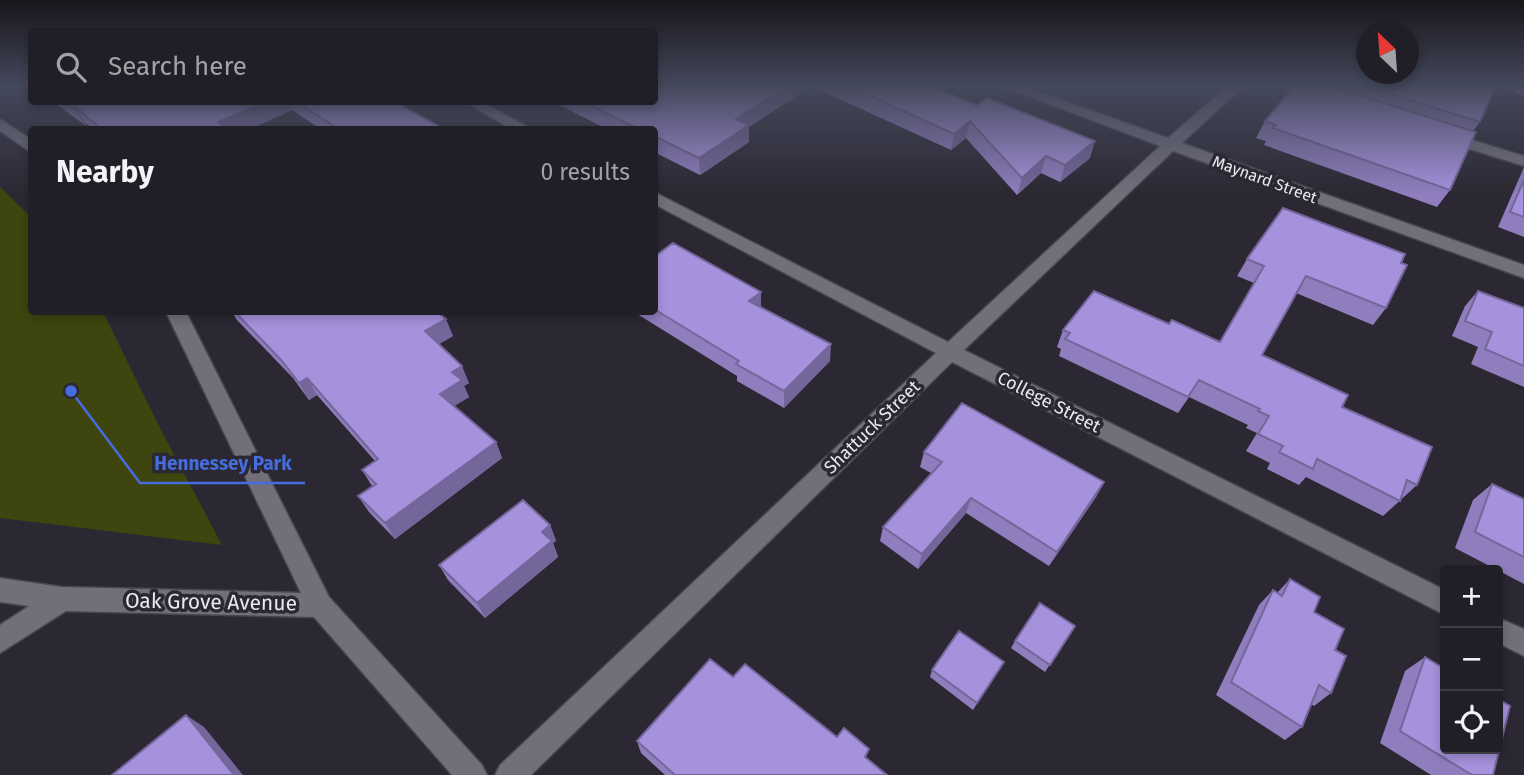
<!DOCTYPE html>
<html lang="en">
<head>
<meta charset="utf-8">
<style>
  body { margin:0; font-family:"Fira Sans",sans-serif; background:#2d2b32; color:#f1f3f6 }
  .controls { position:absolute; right:21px; bottom:21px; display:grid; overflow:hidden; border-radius:7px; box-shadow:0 4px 10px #0003 }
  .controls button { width:63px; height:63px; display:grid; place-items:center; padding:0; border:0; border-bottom:2px solid #3d3c43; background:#201e26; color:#f1f3f6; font:35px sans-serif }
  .compass { position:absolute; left:1356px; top:21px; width:63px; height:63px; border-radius:50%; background:#201e26; box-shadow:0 4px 10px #0003; rotate:335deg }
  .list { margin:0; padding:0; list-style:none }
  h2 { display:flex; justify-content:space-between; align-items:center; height:91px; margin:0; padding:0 28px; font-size:30px }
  h2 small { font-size:23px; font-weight:400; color:#a2a2a7 }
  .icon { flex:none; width:38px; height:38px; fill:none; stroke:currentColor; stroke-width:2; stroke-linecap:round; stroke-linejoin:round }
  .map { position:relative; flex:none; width:1524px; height:775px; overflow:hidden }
  .search { position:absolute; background:#201e26; box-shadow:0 4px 10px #0003; left:28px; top:28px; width:630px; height:77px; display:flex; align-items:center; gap:18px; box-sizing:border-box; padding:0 24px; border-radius:7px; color:#a2a2a7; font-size:26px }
  .panel { position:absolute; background:#201e26; box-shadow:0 4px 10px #0003; left:28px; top:126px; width:630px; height:189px; border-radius:7px }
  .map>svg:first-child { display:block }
  .green { fill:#3e450e }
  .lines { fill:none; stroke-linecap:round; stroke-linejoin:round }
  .minor-casing { stroke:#47454e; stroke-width:3 }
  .minor { fill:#726f7b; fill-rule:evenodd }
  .wall { fill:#8f7dbd }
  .shaded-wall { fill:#74669a }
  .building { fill:#a691dc; stroke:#74669a; stroke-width:2 }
  .labels { text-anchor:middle; stroke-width:7; stroke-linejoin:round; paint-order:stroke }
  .far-street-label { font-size:16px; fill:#eae8ef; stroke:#2b2833 }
  .street-label { font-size:18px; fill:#eae8ef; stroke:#2b2833 }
  .near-street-label { font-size:21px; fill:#eae8ef; stroke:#2b2833 }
  .leader { fill:none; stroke:#466ddd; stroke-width:2.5 }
  .callout-dot { fill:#466ddd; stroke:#2b2833; stroke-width:2.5 }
  .callout-label { font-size:19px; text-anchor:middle; font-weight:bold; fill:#466ddd; stroke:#2b2833; stroke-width:7; stroke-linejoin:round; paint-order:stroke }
</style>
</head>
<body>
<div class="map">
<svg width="1524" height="775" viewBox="0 0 1524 775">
  <rect width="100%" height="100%" fill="#2b2833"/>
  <path class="green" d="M 0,187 L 31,217 L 32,312 L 103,312 L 158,424 L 222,545 L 0,518 Z"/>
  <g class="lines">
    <defs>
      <path id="minor" d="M 999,85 L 1020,85 L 1168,138 L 1229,85 L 1245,85 L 1182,143 L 1524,265 L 1524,278 L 1173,151 L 964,350 L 1445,590 L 1445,615 L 952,362 L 531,775 L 495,775 L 500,765 L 936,353 L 654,204 L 654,192 L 948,342 L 1160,146 Z
        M 1273,85 L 1296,85 L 1325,97 L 1318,101 Z
        M 465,102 L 482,102 L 533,130 L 513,130 Z
        M 0,119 L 32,140 L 32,153 L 0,131 Z
        M 1446,132 L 1524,156 L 1524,166 L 1441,140 L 1438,137 L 1441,134 Z
        M 166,312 L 186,312 L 329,597 L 482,765 L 487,775 L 452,775 L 314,617 L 66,611 L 0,653 L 0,625 L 29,606 L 0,602 L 0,578 L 62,587 L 301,593 Z
        M 1498,618 L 1524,629 L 1524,656 L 1498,643 Z"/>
    </defs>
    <use href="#minor" class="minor-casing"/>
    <use href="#minor" class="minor"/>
  </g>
  <path class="wall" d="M 823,85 L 928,85 L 1090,158 L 1060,182 L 1041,173 L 1017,195 L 966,138 L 951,150 L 822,91 Z
    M 1295,85 L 1443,85 L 1480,122 L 1473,131 L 1450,190 L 1437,207 L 1264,145 L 1266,141 L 1256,138 L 1265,121 Z
    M 1499,85 L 1524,85 L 1524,96 Z
    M 53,102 L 396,102 L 445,130 L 322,130 L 292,110 L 248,130 L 94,130 L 87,124 L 85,125 Z
    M 553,102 L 654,102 L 749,127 L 749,142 L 700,175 L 654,152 L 654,130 L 609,130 Z
    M 1524,167 L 1524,237 L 1498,227 Z
    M 654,257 L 761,292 L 761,307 L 830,361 L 784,408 L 737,381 L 737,376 L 634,312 L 654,312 Z
    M 1247,259 L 1401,263 L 1386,308 L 1373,325 L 1296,293 L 1262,355 L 1342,407 L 1417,485 L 1383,516 L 1306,477 L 1299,485 L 1267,469 L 1270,463 L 1246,451 L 1257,433 L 1246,428 L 1248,425 L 1189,397 L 1178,413 L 1059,356 L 1061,349 L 1057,347 L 1063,330 L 1220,342 L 1254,283 L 1237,276 Z
    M 1478,291 L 1524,308 L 1524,387 L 1471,364 L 1478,347 L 1452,336 L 1465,306 Z
    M 232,312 L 437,312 L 453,336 L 439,344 L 469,383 L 464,386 L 469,397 L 454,406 L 496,442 L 502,458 L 395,539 L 369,512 L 358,496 L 372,486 L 362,470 L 375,461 L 317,395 L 309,400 L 293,378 L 237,320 Z
    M 924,452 L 1104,482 L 1096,497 L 1049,566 L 966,513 L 918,569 L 880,541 L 883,527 L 931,473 L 920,467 Z
    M 1492,484 L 1524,499 L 1524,584 L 1455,548 L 1473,500 Z
    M 550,525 L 556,541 L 553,543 L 558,557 L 485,618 L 448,580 L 439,565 Z
    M 1290,579 L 1314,612 L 1335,650 L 1331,693 L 1314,706 L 1311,704 L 1302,727 L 1285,740 L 1216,695 L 1259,605 L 1273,590 L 1277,593 Z
    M 1075,626 L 1045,672 L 1011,648 L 1015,641 Z
    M 1425,657 L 1493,775 L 1431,775 L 1380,743 L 1405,671 Z
    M 1004,662 L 973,710 L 930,677 L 932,670 Z
    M 837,737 L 867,758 L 887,775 L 665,775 L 641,753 L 637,741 Z"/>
  <path class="shaded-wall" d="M 789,85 L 814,85 L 749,127 L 749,142 L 700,175 L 699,158 L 736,119 Z
    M 266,102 L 288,102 L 292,110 L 248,130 L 222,130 L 218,122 Z
    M 76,107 L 87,124 L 85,125 L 73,108 Z
    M 970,121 L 966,138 L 951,150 L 954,134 Z
    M 1095,141 L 1090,158 L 1060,182 L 1065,165 Z
    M 1046,156 L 1041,173 L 1017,195 L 1022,178 Z
    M 761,292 L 761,309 L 749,301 Z
    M 446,319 L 453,336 L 432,348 L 425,331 Z
    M 831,344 L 830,361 L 784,408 L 784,391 Z
    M 462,366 L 469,383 L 464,386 L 469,397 L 448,410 L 440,394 L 452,372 Z
    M 307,378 L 317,395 L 309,400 L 299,383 Z
    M 496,442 L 502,458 L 395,539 L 385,523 Z
    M 1104,482 L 1096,497 L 1049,566 L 1057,552 Z
    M 971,498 L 966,513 L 918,569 L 922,554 Z
    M 550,525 L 556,541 L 553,543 L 558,557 L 485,618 L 477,603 L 542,532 Z
    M 186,715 L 204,727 L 243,775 L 234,775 Z"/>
  <path class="building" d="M 654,85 L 789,85 L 736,119 L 749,125 L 699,158 L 654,136 L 654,130 L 641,130 L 583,102 L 654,102 Z
    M 846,85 L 928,85 L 977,105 L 987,98 L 1095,141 L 1065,165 L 1046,156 L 1022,178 L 970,121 L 954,134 Z
    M 1295,85 L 1326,85 L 1476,132 L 1450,190 L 1273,128 L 1276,125 L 1265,121 Z
    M 1361,85 L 1443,85 L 1447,87 L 1449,85 L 1496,85 L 1480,122 Z
    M 64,102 L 266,102 L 218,122 L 227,130 L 102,130 L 76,107 L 73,108 Z
    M 297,102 L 396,102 L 445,130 L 340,130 Z
    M 1524,180 L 1524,217 L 1510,212 Z
    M 1283,208 L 1405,254 L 1401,263 L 1407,265 L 1386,308 L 1306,276 L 1262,355 L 1348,395 L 1342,407 L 1432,447 L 1417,485 L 1407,480 L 1400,501 L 1317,459 L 1313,469 L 1279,452 L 1283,446 L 1258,434 L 1269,416 L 1258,411 L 1260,409 L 1199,380 L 1188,397 L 1065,339 L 1070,333 L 1063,330 L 1094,291 L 1169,324 L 1172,320 L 1220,342 L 1264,266 L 1247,259 Z
    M 673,243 L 761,292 L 749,301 L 831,344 L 784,391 L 736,364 L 739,361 L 654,309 L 654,257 Z
    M 1478,291 L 1524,308 L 1524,366 L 1485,349 L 1492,332 L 1465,321 Z
    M 235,312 L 437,312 L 446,319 L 425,331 L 462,366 L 452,372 L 462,380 L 440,394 L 496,442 L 385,523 L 358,496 L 376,484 L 362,470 L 378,459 L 307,378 L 299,383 L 282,361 Z
    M 962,403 L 1104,482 L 1057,552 L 971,498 L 922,554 L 883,527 L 942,462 L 924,452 Z
    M 1492,484 L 1524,499 L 1524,557 L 1475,532 Z
    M 523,500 L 550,525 L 542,532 L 552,541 L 477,603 L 439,565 Z
    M 1290,579 L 1320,597 L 1314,612 L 1344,629 L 1335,650 L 1346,656 L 1331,693 L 1319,685 L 1302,727 L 1231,682 L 1273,590 L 1282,596 Z
    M 1040,603 L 1075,626 L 1050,665 L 1015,641 Z
    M 959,631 L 1004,662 L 977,703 L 932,670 Z
    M 1425,657 L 1445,669 L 1445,749 L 1498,749 L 1498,699 L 1510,706 L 1493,775 L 1472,775 L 1400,731 Z
    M 710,659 L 733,677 L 745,664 L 837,737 L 844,728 L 869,749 L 865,757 L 887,775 L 675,775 L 637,741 Z
    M 186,715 L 234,775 L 112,775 Z"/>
  <linearGradient id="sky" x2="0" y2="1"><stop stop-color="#18161c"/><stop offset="0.44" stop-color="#44485b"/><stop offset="1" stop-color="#44485b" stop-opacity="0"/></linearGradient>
  <rect width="1524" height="194" fill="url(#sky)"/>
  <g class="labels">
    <g class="far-street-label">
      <text transform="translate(1265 179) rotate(20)" y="6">Maynard Street</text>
    </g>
    <g class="street-label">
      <text transform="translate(1049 402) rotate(27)" y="6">College Street</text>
      <text transform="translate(872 427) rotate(-44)" y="6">Shattuck Street</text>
    </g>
    <g class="near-street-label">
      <text transform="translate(211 602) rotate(1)" y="7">Oak Grove Avenue</text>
    </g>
  </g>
  <path class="leader" d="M71 391L140 483H305"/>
  <circle class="callout-dot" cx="71" cy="391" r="7"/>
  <g class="callout-label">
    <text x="223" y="470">Hennessey Park</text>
  </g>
</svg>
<div class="controls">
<button>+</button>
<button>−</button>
<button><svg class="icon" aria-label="locate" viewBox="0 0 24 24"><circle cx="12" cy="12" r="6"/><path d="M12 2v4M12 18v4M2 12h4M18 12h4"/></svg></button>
</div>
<svg class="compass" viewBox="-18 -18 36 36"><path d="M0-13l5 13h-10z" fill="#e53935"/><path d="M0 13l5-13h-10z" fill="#a2a2a7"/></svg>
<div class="search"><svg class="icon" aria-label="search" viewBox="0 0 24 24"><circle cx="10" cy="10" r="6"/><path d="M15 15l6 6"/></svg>Search here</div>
<section class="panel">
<h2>Nearby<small>0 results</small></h2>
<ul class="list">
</ul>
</section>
</div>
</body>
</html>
